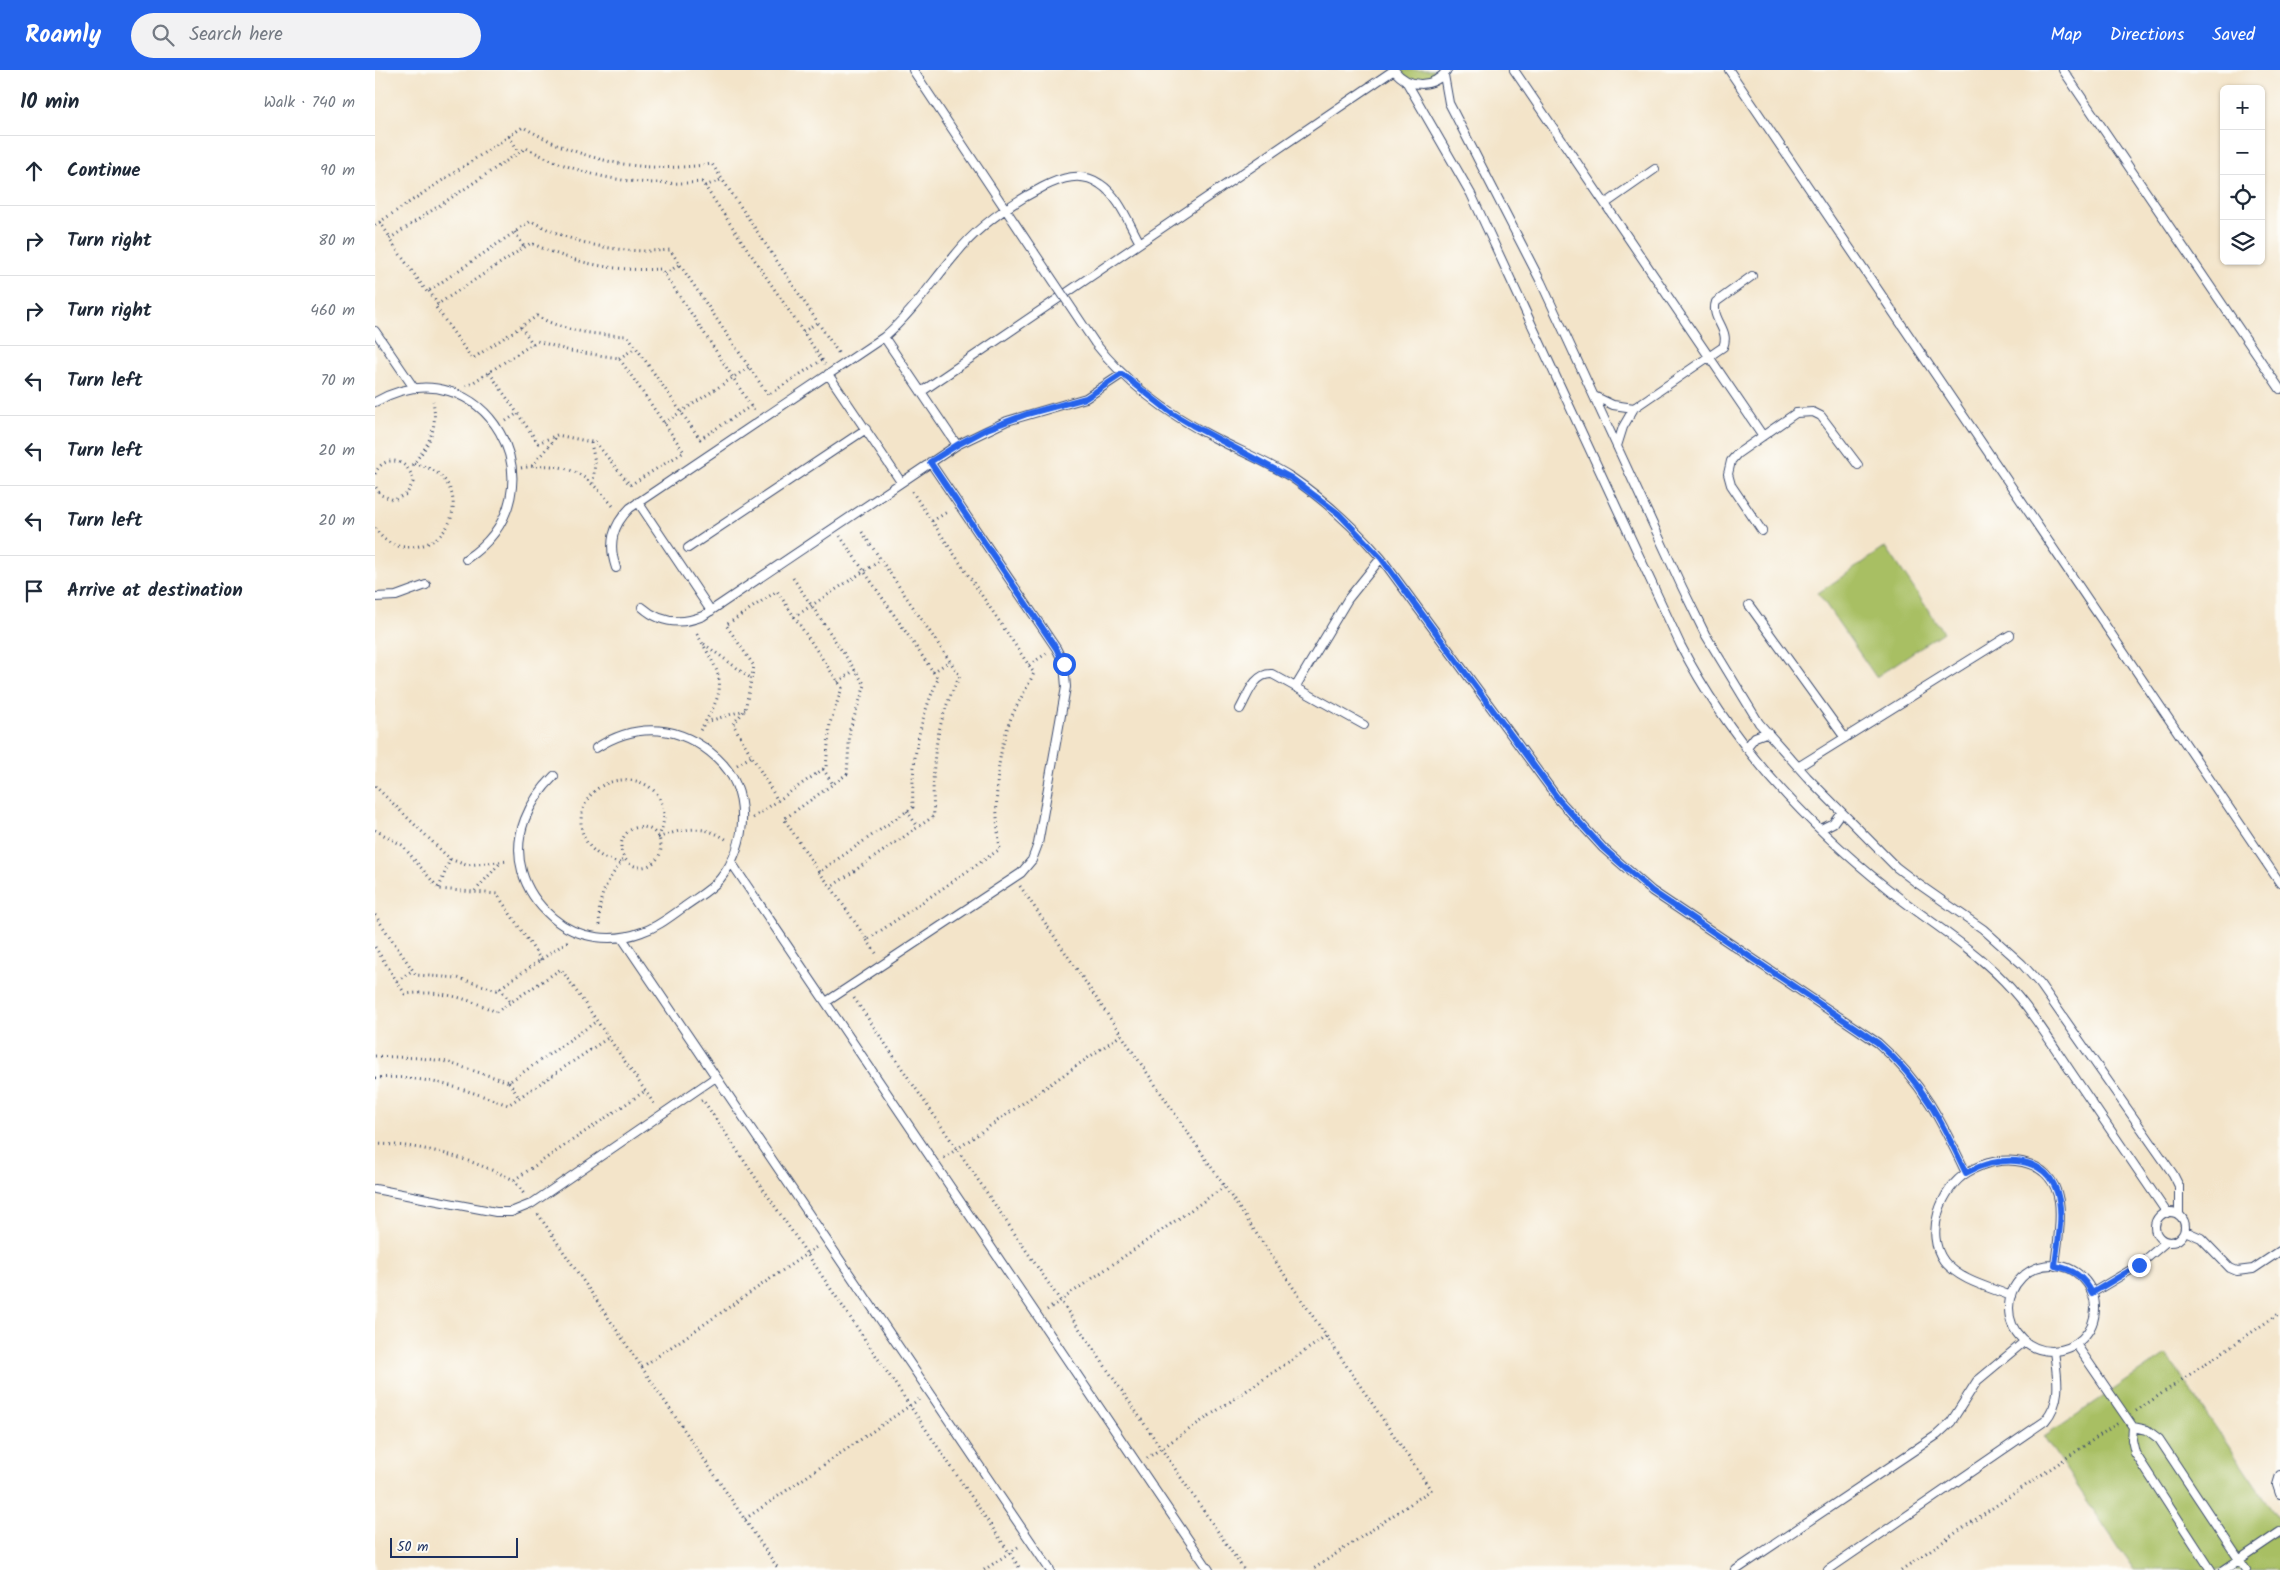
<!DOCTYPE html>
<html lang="en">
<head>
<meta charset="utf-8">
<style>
  body { margin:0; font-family:Kalam,sans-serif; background:#f2f2f3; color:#1f2937 }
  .controls { position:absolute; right:15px; top:15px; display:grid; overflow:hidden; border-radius:8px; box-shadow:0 1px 4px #0004 }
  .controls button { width:45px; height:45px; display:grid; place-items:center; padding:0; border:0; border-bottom:1px solid #e0e1e3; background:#fff; color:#1f2937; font:25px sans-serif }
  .scale { position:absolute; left:15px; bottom:12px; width:128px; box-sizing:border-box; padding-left:5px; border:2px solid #1b2f5e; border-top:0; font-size:14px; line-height:18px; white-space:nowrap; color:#1b2f5e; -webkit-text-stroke:4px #fdfcf7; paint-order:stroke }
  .stop { position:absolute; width:15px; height:15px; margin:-11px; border:4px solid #2563eb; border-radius:50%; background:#fff }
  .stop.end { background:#2563eb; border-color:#fff; box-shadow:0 1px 5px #0008 }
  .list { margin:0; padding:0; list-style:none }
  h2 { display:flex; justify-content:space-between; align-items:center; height:65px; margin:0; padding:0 20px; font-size:21px }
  h2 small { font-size:16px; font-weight:400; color:#747a83 }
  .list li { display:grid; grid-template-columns:32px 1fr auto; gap:15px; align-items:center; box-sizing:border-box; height:70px; padding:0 20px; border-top:1px solid #e0e1e3 }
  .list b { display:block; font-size:19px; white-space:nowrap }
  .list em { font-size:16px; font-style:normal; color:#747a83 }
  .icon { flex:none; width:28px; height:28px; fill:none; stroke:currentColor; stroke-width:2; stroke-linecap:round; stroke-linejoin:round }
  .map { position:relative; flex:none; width:1905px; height:1500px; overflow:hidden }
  header { display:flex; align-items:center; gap:30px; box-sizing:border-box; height:70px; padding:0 25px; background:#2563eb; color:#fff }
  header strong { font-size:24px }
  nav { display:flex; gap:28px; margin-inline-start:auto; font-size:18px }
  .search { width:350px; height:45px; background:#f2f2f3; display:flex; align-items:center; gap:12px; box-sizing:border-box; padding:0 18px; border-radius:28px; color:#747a83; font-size:19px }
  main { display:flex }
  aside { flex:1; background:#fff }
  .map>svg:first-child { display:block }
  .green { fill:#a8bf64; stroke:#627761 }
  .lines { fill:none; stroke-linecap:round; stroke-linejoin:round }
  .service-casing { stroke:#3b4a6e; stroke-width:10 }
  .path { stroke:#3b4a6e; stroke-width:3; stroke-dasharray:1 4; stroke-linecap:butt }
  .service { stroke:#fff; stroke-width:8 }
  .service-bridge-casing { stroke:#3b4a6e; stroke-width:10; stroke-linecap:butt }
  .service-bridge { stroke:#fff; stroke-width:8 }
  .route { stroke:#2563eb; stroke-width:6 }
</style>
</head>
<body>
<header>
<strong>Roamly</strong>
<div class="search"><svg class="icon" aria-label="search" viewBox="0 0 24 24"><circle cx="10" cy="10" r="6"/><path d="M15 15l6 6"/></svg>Search here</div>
<nav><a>Map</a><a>Directions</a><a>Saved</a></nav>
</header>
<main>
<aside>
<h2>10 min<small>Walk · 740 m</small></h2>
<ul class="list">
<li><svg class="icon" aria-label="ahead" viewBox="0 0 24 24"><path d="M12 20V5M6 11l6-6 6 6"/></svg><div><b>Continue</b></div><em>90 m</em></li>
<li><svg class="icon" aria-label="right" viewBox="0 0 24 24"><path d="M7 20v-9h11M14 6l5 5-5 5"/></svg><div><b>Turn right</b></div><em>80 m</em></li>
<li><svg class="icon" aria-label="right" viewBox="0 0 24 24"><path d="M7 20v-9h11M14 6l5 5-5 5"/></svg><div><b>Turn right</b></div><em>460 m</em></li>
<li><svg class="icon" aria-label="left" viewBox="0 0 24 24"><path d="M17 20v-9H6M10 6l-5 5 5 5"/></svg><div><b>Turn left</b></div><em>70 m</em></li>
<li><svg class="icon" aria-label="left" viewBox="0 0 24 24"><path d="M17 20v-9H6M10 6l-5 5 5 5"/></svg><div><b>Turn left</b></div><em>20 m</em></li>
<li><svg class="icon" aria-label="left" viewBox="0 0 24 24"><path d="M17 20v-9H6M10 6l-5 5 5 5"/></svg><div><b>Turn left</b></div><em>20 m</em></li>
<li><svg class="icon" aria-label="arrive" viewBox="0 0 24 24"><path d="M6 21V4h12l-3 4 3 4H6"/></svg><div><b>Arrive at destination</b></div></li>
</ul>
</aside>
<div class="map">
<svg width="1905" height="1500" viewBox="0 0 1905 1500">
  <rect width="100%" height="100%" fill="#fdfcf7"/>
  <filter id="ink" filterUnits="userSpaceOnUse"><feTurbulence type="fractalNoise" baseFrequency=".02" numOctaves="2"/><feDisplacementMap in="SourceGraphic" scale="10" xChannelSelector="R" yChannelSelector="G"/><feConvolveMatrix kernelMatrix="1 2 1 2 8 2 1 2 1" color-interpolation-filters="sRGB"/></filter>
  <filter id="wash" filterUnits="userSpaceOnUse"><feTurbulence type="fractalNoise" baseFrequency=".0096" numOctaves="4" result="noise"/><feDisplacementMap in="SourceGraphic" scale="20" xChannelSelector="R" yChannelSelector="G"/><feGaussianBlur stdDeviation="1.12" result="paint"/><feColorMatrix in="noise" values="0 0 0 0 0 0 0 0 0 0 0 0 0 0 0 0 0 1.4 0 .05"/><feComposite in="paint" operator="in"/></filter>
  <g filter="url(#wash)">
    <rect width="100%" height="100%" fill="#f3e4c9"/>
    <path class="green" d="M 1021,0 L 1064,0 C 1050,18 1036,11 1021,0 Z
      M 1511,477 L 1568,562 L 1501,607 L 1443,523 Z
      M 1791,1284 L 1905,1452 L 1905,1500 L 1759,1500 L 1669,1367 Z"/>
  </g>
  <g filter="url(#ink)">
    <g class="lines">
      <defs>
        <path id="service" d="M 538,0 L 659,182
          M 1019,0 C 1033,18 1058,19 1072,0
          M 1139,0 L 1388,366
          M 1354,0 L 1905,813
          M 1688,0 L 1905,319
          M 1069,5 L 1074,33 L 1166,212 L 1307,517 L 1330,564 L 1384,653 L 1432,707 L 1521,797 L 1542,813 L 1608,859 L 1647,894 L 1665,914 L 1798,1104 L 1804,1116 L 1804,1145
          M 1031,11 L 1096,124 L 1306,576 C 1355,671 1430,753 1513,819 C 1551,850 1594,875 1629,911 C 1655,938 1675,971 1696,1002 C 1728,1049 1760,1096 1792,1143
          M 1230,134 L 1280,99
          M 0,261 L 39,318
          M 509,267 L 582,375
          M 720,273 C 752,314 793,344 838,367 C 864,381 891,391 916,407 C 950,430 980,458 1006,488 L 1184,730 L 1228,778 L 1277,821 L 1503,973 C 1548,1013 1566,1050 1591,1103
          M 453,304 L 526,412
          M 546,322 L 1019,0
          M 1219,326 L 1238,335 L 1259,338
          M 0,332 C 108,271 194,421 91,489
          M 1242,376 L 1248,357 L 1259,338 L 1348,277 C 1356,260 1335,249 1341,232 L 1377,206
          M 263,432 L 336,541
          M 1387,461 L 1356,415 L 1353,404 L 1356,391 L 1362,384 L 1421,343 L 1438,342 L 1446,346 L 1483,395
          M 313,478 L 491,359
          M 241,498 C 233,474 237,456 255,438 L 509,267 C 537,243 557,212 581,184 C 604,155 635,134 668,117 C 686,108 706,101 725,114 C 744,126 754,154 765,173
          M 0,527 L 21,526 L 51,515
          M 1374,535 L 1470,668
          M 267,537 C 285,553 306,555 328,546 L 582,375 L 632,351 L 711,328 L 747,304
          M 921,616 L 973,529 L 1006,488
          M 865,639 C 873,625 879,603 897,604 L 989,655
          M 1371,678 L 1380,667 L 1393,662
          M 1423,697 L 1635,565
          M 179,706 C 154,731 137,765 147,801 C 152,820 163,835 178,848 C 202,869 238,873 267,862 C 283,857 296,846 309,837 C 321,828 336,820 345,809 C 373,775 377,720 342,688 C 306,655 263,651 221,678
          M 1446,759 L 1458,753 L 1466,742
          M 356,792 L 834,1500
          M 247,868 L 675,1500
          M 451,932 L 646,803 L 657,790 L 663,774 L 691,617 L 689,594 L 681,578 L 555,392
          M 0,1119 L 121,1142 L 136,1142 L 156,1134 L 341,1007
          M1780 1157a15 15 0 1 1 30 0a15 15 0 1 1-30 0Z
          M 1810,1161 L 1826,1168 L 1855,1198 L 1862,1201 L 1878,1199 L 1905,1181
          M1634 1238a43 43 0 1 1 86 0a43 43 0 1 1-86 0Z
          M 1717,1223 L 1764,1195 L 1791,1172
          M 1636,1226 C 1614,1217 1585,1211 1569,1191 C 1549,1164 1566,1118 1593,1102 C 1625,1082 1677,1086 1684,1131 C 1687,1152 1682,1175 1680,1196
          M 1701,1274 L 1758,1357 L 1757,1370 L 1760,1383 L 1836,1500
          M 1758,1357 L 1772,1360 L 1784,1369 L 1871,1500
          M 1905,1405 L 1902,1415 L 1905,1424
          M 1361,1500 L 1562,1365 L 1576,1352 L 1602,1311 L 1650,1271
          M 1453,1500 L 1670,1351 C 1688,1330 1682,1306 1679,1281
          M 1849,1500 L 1905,1462"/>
      </defs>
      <use href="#service" class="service-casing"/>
      <path class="path" d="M 134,66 L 144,82
        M 330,116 L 348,109
        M 5,152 L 15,167
        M 0,155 L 148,57 C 210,92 266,104 337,94 L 464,284
        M 140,162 L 149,177
        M 290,204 L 305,194
        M 54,221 L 63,234
        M 146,257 L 158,274
        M 428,262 L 443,252
        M 244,288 L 261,278
        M 447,290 L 393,325 L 295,180 C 245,184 201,175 156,151 L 52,222 L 14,169 L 151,78 C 209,108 261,117 327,112 L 450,294
        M 91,317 L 162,271 L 195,281 L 244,288 L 309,382 L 255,415 L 221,373 L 182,365 L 163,373 L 114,302
        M 376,336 L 325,369 L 253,266 C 222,265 190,262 162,246 L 97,289 L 60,236 L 156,173 C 198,193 240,202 286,199 C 318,245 349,293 379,341
        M 131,351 L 143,343
        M 289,353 L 374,297
        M 216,373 L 220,392 L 218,413
        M 37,395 C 55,375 63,357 58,331
        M 157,396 L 182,366
        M 146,398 C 192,390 210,403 238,436
        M 0,404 C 9,382 36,390 38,412 L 32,424 L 19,430 L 6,425 L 0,416
        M 557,451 L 574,441
        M 0,458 C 7,469 17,477 31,477 C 88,479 97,401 38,394
        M 487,462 L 585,606 C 560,653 556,693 559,746 L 456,817 L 492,870 L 625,779 C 619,735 620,689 636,648 C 643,632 652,618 659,603 L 536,420
        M 418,508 L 490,615 L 475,659 L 472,704 L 409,749 L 444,802 L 538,737 C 536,691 544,651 563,609 L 465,466
        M 419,547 L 506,490
        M 322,564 C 349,611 354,614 324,662
        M 329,574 L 377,609
        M 654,595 L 672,583
        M 558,602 L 575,591
        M 463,612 L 480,600
        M 331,652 L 370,640
        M 362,695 L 377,686
        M 448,699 L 458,714
        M 0,716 L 75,789 L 91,795 L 134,791
        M 532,741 L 543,757
        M 378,748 L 451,697 L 455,653 L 467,618 L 402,521 L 351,555 L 379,596 L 370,640 L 358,654 L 403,731
        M246 777a20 20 0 1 1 40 0a20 20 0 1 1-40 0Z
        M 0,760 L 27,775 L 64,819 L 122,824 L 166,890
        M 283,768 C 308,758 329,754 352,770
        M 245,793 C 185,781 199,706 255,710 C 266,711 275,716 282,724 C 292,738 290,754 283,768
        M 444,802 L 456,817
        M 645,816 L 1056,1420 L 937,1500
        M 64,818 L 75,789
        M 100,821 L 126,792
        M 0,845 L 41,905 L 83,908 L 122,920 L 193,871
        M 225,855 C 221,827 233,810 249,788
        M 492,870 L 503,886
        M 0,877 L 30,924 C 63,920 91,927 121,942 L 186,899 L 280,1035
        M 22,911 L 38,900
        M 125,918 L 136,933
        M 479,928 L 869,1500
        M 0,986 L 44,988 L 68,991 L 134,1012 L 222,951
        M 0,1008 C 47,1004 89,1019 133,1035 L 233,968
        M 134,1012 L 144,1028
        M 326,1031 L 328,1030 L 646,1500
        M 0,1074 C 53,1075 92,1088 139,1110 L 270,1021
        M 569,1088 L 746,965
        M 139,1110 L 149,1124
        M 163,1144 L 404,1500
        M 672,1240 L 849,1117
        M 267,1297 L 443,1176
        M 1761,1341 L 1905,1243
        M 772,1388 L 952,1266
        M 370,1449 L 546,1328
        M 609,1500 L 646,1475
        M 1526,1500 L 1743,1353"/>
      <use href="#service" class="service"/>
      <defs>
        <path id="service-bridge" d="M 659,182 L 720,273"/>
      </defs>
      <use href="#service-bridge" class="service-bridge-casing"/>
      <use href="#service-bridge" class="service-bridge"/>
    </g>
  </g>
  <g class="lines" filter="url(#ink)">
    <path class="route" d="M 689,594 L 681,578 L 555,392 L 582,375 L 612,359 L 652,344 L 711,328 L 747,304 L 795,342 L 817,355 L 916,408 L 964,444 L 1006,488 L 1184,730 L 1228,778 L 1277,821 L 1503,973 C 1548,1013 1566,1050 1591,1103 C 1625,1084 1675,1083 1684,1130 C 1688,1151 1682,1175 1680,1196 C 1698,1199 1709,1207 1717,1223 L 1764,1195"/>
  </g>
</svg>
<div class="controls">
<button>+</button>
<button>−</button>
<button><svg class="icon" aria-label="locate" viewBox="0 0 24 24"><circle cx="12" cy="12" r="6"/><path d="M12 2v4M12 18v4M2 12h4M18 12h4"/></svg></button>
<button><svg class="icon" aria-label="layers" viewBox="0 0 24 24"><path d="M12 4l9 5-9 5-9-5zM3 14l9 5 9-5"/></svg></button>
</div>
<div class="scale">50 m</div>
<div class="stop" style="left:689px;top:594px"></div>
<div class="stop end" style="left:1764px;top:1195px"></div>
</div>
</main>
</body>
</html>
